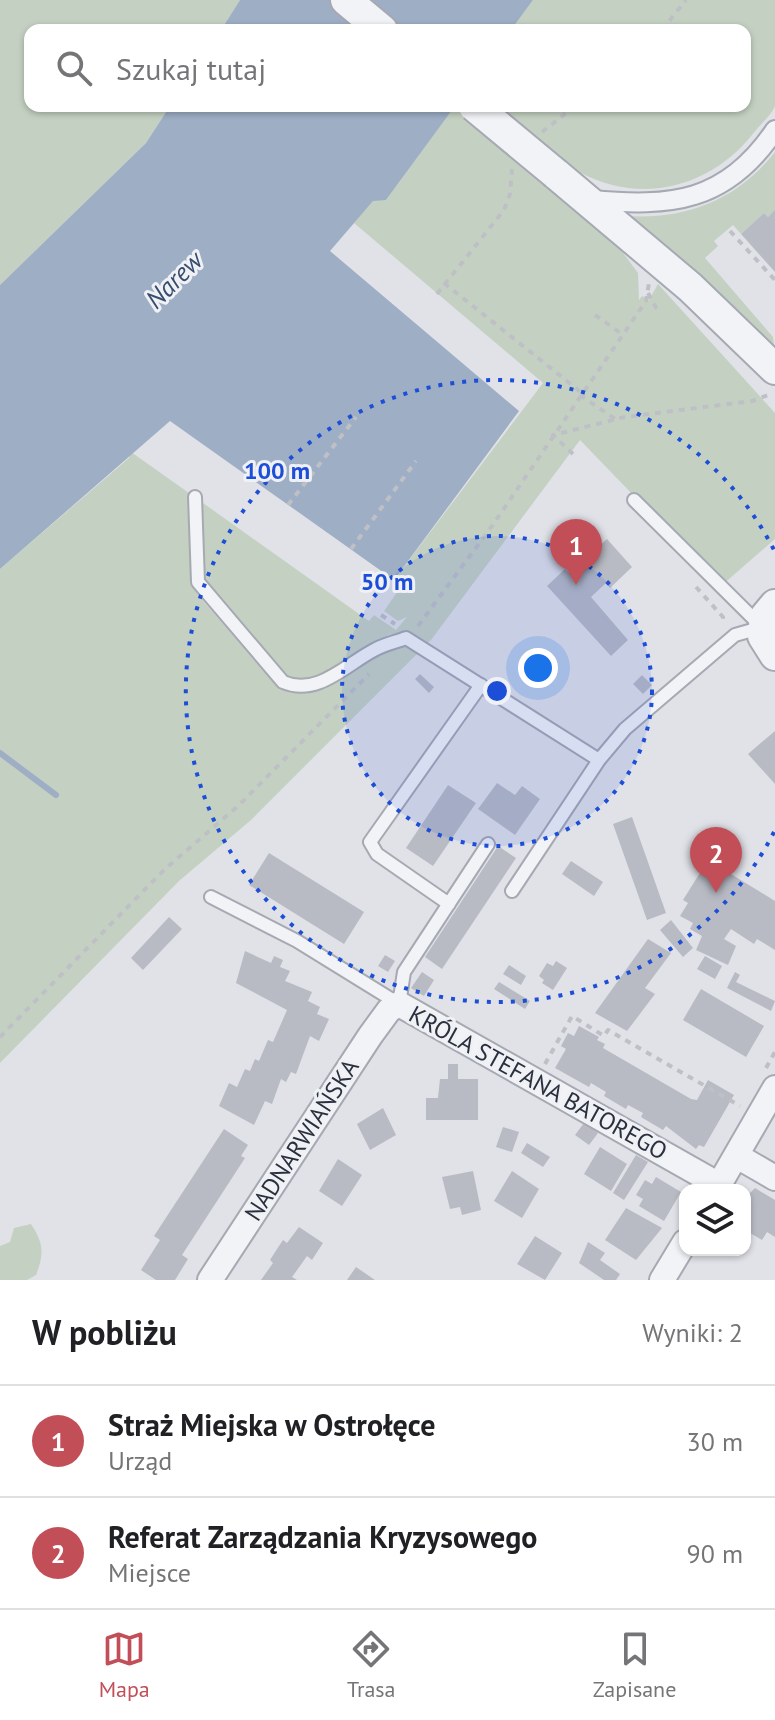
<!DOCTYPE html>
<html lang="pl">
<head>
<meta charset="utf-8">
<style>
  body { margin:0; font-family:"PT Sans",sans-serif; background:#f2f2f2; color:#202124 }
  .controls { position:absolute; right:24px; bottom:24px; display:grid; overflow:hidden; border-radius:16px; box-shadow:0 2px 6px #0004 }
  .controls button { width:72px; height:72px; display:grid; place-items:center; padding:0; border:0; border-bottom:2px solid #e0e0e0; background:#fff; color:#202124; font:40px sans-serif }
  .you { position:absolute; left:538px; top:668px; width:28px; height:28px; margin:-20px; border:6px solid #fff; border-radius:50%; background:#1a73e8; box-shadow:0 0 0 12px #1a73e833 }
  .badge { display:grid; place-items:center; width:52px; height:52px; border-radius:50%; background:#c24f58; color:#fff; font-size:26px; font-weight:700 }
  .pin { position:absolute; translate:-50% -66px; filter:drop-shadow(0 2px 4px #0008) }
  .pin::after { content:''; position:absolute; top:42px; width:28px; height:24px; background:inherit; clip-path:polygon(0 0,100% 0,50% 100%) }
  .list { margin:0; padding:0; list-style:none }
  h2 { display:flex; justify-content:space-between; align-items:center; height:104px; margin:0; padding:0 32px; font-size:34px }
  h2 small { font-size:26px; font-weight:400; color:#757577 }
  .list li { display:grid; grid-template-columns:52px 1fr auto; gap:24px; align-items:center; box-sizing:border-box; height:112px; padding:0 32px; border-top:2px solid #e0e0e0 }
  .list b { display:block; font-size:30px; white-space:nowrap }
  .list p { margin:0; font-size:26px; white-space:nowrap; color:#757577 }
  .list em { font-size:26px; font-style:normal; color:#757577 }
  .icon { flex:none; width:44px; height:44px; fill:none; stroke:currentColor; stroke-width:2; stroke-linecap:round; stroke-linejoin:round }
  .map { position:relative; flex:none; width:775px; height:1280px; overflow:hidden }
  .search { position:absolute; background:#fff; box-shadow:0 2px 6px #0004; left:24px; right:24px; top:24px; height:88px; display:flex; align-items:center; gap:20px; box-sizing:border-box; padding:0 28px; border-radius:16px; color:#757577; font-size:30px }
  .sheet { height:328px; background:#fff }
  nav { display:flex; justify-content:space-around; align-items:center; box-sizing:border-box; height:112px; border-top:2px solid #e0e0e0; background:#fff; font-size:22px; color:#757577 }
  nav a { display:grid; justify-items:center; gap:4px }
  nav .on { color:#c24f58 }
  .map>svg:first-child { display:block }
  .green { fill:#c4d1c2 }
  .water { fill:#9eaec5 }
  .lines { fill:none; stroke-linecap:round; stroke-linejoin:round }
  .stream { stroke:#9eaec5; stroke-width:6 }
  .building { fill:#b8bbc4 }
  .service-casing { stroke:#a6a9b2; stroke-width:16 }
  .pedestrian-casing { stroke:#a6a9b2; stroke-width:22 }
  .minor-casing { stroke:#a6a9b2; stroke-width:28 }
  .tertiary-casing { stroke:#a6a9b2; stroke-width:34 }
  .path { stroke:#bec0c6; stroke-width:4; stroke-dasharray:6 6; stroke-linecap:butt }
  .service { stroke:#f2f3f6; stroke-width:12 }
  .pedestrian { stroke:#f2f3f6; stroke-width:18 }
  .minor { stroke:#f2f3f6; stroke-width:24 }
  .tertiary { stroke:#f2f3f6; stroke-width:30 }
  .tertiary-bridge-casing { stroke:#a6a9b2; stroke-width:34; stroke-linecap:butt }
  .tertiary-bridge { stroke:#f2f3f6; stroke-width:30 }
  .ring { fill:none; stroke:#1d4ed8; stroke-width:4; stroke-dasharray:4 8 }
  .labels { text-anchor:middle; stroke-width:6; stroke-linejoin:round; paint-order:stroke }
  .street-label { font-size:24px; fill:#2a303e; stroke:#eff1f5 }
  .water-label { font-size:26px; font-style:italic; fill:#374c6e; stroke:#eff1f5 }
  .centre { fill:#1d4ed8; stroke:#eff1f5; stroke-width:4 }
  .ring-label { font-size:24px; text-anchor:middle; font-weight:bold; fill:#1d4ed8; stroke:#eff1f5; stroke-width:6; stroke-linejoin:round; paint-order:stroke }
</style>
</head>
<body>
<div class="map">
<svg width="775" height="1280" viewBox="0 0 775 1280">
  <rect width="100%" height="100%" fill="#e0e2e8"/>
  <path class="green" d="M 0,0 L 240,0 L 221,30 L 30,30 L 30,106 L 170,106 L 146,143 L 0,285 Z
    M 533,0 L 775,0 C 775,20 775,91 775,106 C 772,114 762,123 756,130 C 714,186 644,206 581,173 L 500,106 L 745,106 L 745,30 L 511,30 Z
    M 454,107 L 609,234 L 638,273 L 639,300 L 642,296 L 649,300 L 658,284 L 775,413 L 775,539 L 721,586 L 580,440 L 431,640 L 251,820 L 179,881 L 0,1063 L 0,569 L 129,458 L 131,452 L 189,493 L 192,583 L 203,601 L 277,684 L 299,692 L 321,688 L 357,667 L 392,633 L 320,676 L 297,682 L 284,675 L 204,584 L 200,538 L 203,503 L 369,621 L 374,615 L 396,630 L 407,617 L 398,621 L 384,611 L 402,585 L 394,580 L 543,383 L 354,223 L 373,200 L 386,200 Z
    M 775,152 L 775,211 L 768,217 L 764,213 L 741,234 L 733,225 L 714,241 L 718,246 L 705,258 L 773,337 L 775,353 L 625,216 C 686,220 737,200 775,152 Z
    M 31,1224 C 44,1243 44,1255 36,1275 L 27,1280 L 0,1280 L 0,1246 L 10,1242 L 14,1228 Z"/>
  <path class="water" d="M 240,0 L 533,0 L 511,30 L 221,30 Z
    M 170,106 L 455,106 L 386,200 L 373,201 L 330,251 L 519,411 L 394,580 L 170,421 L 0,569 L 0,285 L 146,143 Z"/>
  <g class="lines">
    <path class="stream" d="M 0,753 L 56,795"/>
  </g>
  <path class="building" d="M 775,210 L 775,272 L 741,234 L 764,213 L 768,217 Z
    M 607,539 L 632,567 L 610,588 L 606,583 L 591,597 L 628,640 L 611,656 L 547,586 L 565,569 L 569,573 Z
    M 420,674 L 434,687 L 429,693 L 415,679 Z
    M 642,675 L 652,685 L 643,694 L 633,684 Z
    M 775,731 L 775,784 L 748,754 Z
    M 497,783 L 515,795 L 522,786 L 540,799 L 515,835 L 478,809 Z
    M 448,785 L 476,803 L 433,866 L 406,848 Z
    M 632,817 L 666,913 L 647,920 L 613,824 Z
    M 498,846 L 516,858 L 442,969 L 425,957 Z
    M 269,853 L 364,912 L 344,944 L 249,885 Z
    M 708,860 L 775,901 L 775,950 L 757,939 L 754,944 L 731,929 L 724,939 L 736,946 L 728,965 L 696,950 L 702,936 L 690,929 L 693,923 L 680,916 L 688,903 L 683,900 Z
    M 571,861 L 603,882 L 594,896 L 562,874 Z
    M 169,917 L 182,929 L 143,970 L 131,958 Z
    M 671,920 L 693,948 L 683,957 L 660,930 Z
    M 648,939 L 671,953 L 645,988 L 655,994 L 627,1031 L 595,1013 Z
    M 245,951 L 271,963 L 274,956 L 283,960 L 280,967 L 290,971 L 285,981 L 312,992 L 308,1001 L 320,1007 L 317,1014 L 329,1019 L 319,1041 L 310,1036 L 296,1074 L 291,1072 L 286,1082 L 281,1079 L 272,1104 L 265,1101 L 254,1125 L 219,1106 L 229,1083 L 237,1087 L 245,1069 L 250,1071 L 255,1059 L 259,1061 L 268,1040 L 273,1042 L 287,1010 L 236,983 Z
    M 385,955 L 395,961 L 388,972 L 378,966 Z
    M 705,956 L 722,966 L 715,979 L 697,969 Z
    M 556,961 L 567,968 L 553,990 L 542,983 L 544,980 L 539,976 L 547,963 L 553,966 Z
    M 509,965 L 526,976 L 521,985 L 503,974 Z
    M 422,972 L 434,980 L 424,996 L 411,988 Z
    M 735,972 L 740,975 L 736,982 L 775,1001 L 771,1011 L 727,988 Z
    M 499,982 L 530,1001 L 525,1009 L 494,989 Z
    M 701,989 L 764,1026 L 746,1057 L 683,1020 Z
    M 579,1026 L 599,1037 L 597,1040 L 605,1044 L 603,1048 L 691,1099 L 697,1100 L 708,1080 L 734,1095 L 704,1147 L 699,1145 L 696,1149 L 666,1126 L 663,1130 L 641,1117 L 643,1113 L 628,1105 L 626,1109 L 604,1096 L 606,1092 L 591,1083 L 589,1087 L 555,1068 L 566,1049 L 561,1046 L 568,1033 L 574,1036 Z
    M 448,1064 L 458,1064 L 458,1079 L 478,1079 L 478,1120 L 426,1120 L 426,1098 L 438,1098 L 440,1079 L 448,1079 Z
    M 383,1108 L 396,1135 L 370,1150 L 357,1124 Z
    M 584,1123 L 598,1133 L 589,1145 L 575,1135 Z
    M 503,1127 L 519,1132 L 512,1152 L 496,1147 Z
    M 224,1129 L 248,1145 L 241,1156 L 245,1158 L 182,1255 L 188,1259 L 175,1280 L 156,1280 L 141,1270 L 160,1240 L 154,1236 Z
    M 527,1143 L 550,1157 L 543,1167 L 521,1153 Z
    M 600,1147 L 627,1164 L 611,1191 L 584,1174 Z
    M 636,1155 L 648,1162 L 624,1200 L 613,1193 Z
    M 338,1159 L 362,1175 L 342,1206 L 319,1191 Z
    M 473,1171 L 481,1210 L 462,1215 L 460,1207 L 450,1209 L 442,1177 Z
    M 512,1171 L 539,1189 L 522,1218 L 494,1201 Z
    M 656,1177 L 681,1192 L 664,1221 L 639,1206 L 643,1199 L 636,1195 L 645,1180 L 652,1184 Z
    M 755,1188 L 775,1200 L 775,1237 L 767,1232 L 762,1240 L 745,1230 L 745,1198 Z
    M 626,1208 L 662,1228 L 636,1260 L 605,1240 Z
    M 299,1227 L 323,1243 L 312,1260 L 307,1256 L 300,1266 L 292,1277 L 297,1280 L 261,1280 L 273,1263 L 270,1260 L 277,1249 L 283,1240 L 287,1243 Z
    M 535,1236 L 562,1253 L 545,1280 L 517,1264 Z
    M 588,1242 L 605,1253 L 600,1260 L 620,1274 L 616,1280 L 604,1280 L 579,1263 Z
    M 356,1267 L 375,1280 L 347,1280 Z"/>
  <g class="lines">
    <defs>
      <path id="service" d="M 195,497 L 198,582 L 283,682 C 318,697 346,664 376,649 C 385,644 396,642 406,638 L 599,760
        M 634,500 L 760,625
        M 512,891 L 599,760 L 625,729 L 735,635 L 763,627
        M 211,897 L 297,941 L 399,1004
        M 449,904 L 377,854 L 370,842 L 481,685
        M 399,1004 L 404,972 L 488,844"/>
      <path id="pedestrian" d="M 591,200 C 671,207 726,203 775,130"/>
      <path id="minor" d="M 737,1156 L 775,1178
        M 716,1190 L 775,1088
        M 210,1280 L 370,1036 L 389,1010 L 399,1004 L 719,1185
        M 662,1280 L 685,1242"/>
      <path id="tertiary" d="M 346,0 L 382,30
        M 556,174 L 690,287 L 775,369
        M 775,605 L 765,617 L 763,636 L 775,655"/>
    </defs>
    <use href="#service" class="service-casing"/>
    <use href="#pedestrian" class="pedestrian-casing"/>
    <use href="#minor" class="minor-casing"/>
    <use href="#tertiary" class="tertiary-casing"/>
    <path class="path" d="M 662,30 L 686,0
      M 542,132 L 575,106
      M 730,231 L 775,280
      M 444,283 L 582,393
      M 648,293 L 659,313
      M 437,294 L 504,210 L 510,194 L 512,169
      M 595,315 L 622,334
      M 580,395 L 615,419
      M 573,454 L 553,435 L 625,417 L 752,401 L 771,394
      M 288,505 L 356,417
      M 351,549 L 416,461
      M 696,587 L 723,617 L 723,624
      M 381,615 L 395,624
      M 418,626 L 492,526 L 646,301 L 649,283
      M 0,1037 L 164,870 L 238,806 L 369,674
      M 545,1064 L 572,1016 L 604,1036 L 608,1030 L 740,1106
      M 766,1068 L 775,1052"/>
    <use href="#service" class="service"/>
    <use href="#pedestrian" class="pedestrian"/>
    <use href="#minor" class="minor"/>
    <use href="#tertiary" class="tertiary"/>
    <defs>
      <path id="tertiary-bridge" d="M 474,106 L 556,174"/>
    </defs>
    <use href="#tertiary-bridge" class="tertiary-bridge-casing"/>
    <use href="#tertiary-bridge" class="tertiary-bridge"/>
  </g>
  <circle cx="497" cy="691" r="155" fill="#1d4ed8" fill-opacity=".12"/>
  <g class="ring">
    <circle cx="497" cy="691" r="155"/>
    <path d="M774 832A311 311 0 1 1 774 550"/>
  </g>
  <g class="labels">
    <g class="street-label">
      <text transform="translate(538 1083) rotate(29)" y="8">KRÓLA STEFANA BATOREGO</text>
      <text transform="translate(302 1140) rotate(-57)" y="8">NADNARWIAŃSKA</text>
    </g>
    <g class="water-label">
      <text transform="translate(174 280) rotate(-45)" y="9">Narew</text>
    </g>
  </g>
  <circle cx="497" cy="691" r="12" class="centre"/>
  <g class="ring-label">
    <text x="277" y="479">100 m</text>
    <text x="387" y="590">50 m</text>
  </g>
</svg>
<div class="controls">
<button><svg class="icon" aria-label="layers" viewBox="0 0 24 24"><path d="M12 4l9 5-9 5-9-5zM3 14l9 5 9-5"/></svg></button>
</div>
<div class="you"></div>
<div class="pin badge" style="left:576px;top:585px">1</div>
<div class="pin badge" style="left:716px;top:893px">2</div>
<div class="search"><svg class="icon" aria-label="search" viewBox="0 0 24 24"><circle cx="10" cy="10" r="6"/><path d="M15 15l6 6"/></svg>Szukaj tutaj</div>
</div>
<section class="sheet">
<h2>W pobliżu<small>Wyniki: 2</small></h2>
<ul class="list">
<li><span class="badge">1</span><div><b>Straż Miejska w Ostrołęce</b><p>Urząd</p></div><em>30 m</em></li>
<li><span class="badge">2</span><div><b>Referat Zarządzania Kryzysowego</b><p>Miejsce</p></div><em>90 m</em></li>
</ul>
</section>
<nav>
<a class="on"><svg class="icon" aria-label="map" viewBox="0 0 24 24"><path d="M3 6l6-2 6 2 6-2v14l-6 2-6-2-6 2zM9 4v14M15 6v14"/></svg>Mapa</a>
<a><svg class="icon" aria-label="directions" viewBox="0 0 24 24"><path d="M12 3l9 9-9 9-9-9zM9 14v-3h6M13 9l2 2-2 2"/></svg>Trasa</a>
<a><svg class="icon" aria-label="saved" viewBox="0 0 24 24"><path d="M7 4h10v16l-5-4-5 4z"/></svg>Zapisane</a>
</nav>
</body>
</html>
